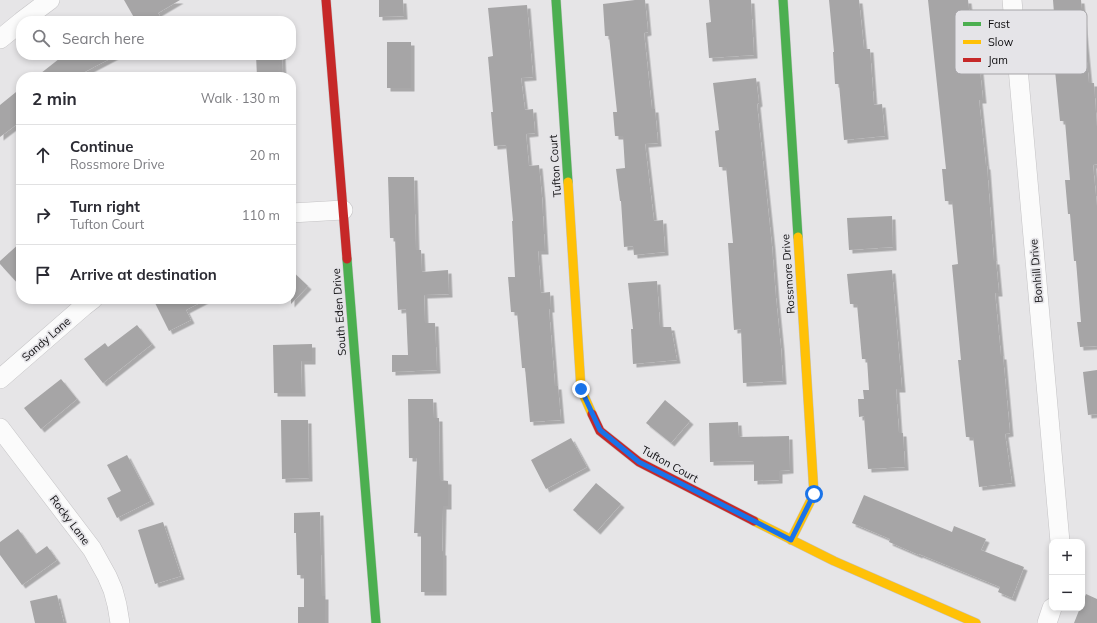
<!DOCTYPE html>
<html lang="en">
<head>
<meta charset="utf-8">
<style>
  body { margin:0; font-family:Mulish,sans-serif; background:#f2f2f3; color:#2b2b33 }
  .controls { position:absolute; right:12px; bottom:12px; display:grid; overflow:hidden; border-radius:8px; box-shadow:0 2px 6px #0003 }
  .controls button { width:36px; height:36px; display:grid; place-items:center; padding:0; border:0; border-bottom:1px solid #e1e1e2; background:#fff; color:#2b2b33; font:20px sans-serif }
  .stop { position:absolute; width:12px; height:12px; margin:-9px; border:3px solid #1a73e8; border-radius:50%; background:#fff }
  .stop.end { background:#1a73e8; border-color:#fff; box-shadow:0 1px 4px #0008 }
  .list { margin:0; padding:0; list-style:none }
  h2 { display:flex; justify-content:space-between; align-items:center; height:52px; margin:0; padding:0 16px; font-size:17px }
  h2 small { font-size:13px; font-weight:400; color:#7c7c81 }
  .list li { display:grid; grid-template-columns:26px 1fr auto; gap:12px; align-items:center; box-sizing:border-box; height:60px; padding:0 16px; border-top:1px solid #e1e1e2 }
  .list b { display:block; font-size:15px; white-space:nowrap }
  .list p { margin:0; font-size:13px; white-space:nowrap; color:#7c7c81 }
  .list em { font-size:13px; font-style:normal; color:#7c7c81 }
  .icon { flex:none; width:22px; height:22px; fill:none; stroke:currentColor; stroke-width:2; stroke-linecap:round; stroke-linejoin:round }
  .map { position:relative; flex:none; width:1097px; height:623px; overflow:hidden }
  .search { position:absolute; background:#fff; box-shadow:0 2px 6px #0003; left:16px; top:16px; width:280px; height:44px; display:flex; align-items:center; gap:10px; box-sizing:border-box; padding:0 14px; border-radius:16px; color:#7c7c81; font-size:15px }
  .panel { position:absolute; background:#fff; box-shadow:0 2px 6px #0003; left:16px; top:72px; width:280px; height:232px; border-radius:16px }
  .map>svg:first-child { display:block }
  .building { fill:#a6a5a6; filter:url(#shadow) }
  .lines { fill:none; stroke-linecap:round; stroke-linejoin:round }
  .street-casing { stroke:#c4c3c5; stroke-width:20 }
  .fast-casing { stroke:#c4c3c5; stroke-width:10 }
  .slow-casing { stroke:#c4c3c5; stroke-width:10 }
  .jam-casing { stroke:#c4c3c5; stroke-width:10 }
  .street { stroke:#fbfbfb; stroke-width:19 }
  .fast { stroke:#4caf50; stroke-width:9 }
  .slow { stroke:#ffc107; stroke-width:9 }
  .jam { stroke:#c62828; stroke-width:9 }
  .route { stroke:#1a73e8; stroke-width:5 }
  .labels { text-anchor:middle; stroke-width:3.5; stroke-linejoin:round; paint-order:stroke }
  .street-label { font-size:11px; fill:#0f0e10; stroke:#e5e4e8 }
  .key { fill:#e5e4e8; stroke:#a5a4a7; stroke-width:1 }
  .key-label { font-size:11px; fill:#0f0e10 }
</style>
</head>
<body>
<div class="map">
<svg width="1097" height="623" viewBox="0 0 1097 623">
  <defs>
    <filter id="shadow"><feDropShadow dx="3.5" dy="3.5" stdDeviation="0" flood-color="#0004"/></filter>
  </defs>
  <rect width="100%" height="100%" fill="#e6e5e7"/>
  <path class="building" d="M 124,0 L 180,0 L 158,13 L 163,21 L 136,21 Z
    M 379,0 L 403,0 L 404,16 L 379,17 Z
    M 635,0 L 645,0 L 648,32 L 644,33 L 652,109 L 655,109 L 658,143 L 645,144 L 654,221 L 663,220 L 665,252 L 634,255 L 633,246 L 624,247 L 621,201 L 620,201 L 616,169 L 625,168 L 623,136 L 615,136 L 613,112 L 617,112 L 609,36 L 605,36 L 603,4 Z
    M 709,0 L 751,0 L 754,55 L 709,58 L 706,23 L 711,22 Z
    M 829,0 L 859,0 L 864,49 L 870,49 L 874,105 L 882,104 L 885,136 L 844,140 L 839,84 L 835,84 L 833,52 L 834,52 Z
    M 928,0 L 968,0 L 976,71 L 980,70 L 983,100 L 979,100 L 986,166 L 987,166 L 994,261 L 996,261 L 999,293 L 995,293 L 1001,356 L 1003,356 L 1010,433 L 1005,434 L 1012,483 L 979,487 L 973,437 L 966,437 L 958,360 L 961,360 L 952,265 L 958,264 L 952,201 L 945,201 L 942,169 L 946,169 Z
    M 1053,0 L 1081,0 L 1089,83 L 1094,83 L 1097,127 L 1097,164 L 1093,165 L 1097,206 L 1097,346 L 1080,347 L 1077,322 L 1081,322 L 1076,261 L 1074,261 L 1070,214 L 1068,214 L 1065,180 L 1070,180 L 1065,121 L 1060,121 L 1052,40 L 1056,39 Z
    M 527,5 L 533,77 L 521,78 L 525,110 L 533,109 L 535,133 L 526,134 L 529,166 L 539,165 L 542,197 L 545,251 L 538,251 L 541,293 L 550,292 L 551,309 L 549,309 L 555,386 L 558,386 L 561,420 L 530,422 L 525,368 L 522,368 L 517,312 L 511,312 L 508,277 L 515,277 L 512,221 L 513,221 L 506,145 L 494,146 L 491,112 L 493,112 L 488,57 L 493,56 L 488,8 Z
    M 387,42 L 411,42 L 411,88 L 387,88 Z
    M 64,55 L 117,55 L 75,77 L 36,77 Z
    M 256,55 L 282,55 L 283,77 L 257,77 Z
    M 756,78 L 759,103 L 757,104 L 772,246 L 776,298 L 781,348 L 783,381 L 743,383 L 741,329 L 734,330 L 728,243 L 733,243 L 726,167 L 719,167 L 715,131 L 719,130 L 713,83 Z
    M 21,88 L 21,121 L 0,137 L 0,105 Z
    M 388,177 L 414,177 L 416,250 L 421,250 L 422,272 L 448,270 L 449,294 L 424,295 L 425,323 L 435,323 L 437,370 L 392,372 L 392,355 L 408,355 L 406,309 L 398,310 L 395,238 L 390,238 Z
    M 892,216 L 893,247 L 849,250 L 847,218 Z
    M 21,242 L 21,287 L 0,264 L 0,261 Z
    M 291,270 L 308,286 L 291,304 Z
    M 892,270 L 902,389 L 896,389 L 899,433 L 903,433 L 905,467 L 868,469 L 864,416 L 859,417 L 858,399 L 864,399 L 863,390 L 869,390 L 867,359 L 862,359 L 857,304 L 850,304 L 847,274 Z
    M 657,281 L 660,327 L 671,327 L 677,360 L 633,364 L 631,329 L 633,329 L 628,283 Z
    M 153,299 L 207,299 L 186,310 L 191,320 L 169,331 Z
    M 137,325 L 152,344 L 103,383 L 84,359 L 105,343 L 108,347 Z
    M 312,344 L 312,361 L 301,361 L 302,393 L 274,393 L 273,345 Z
    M 1097,370 L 1097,414 L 1088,415 L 1083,372 Z
    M 61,379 L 77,399 L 41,429 L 24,408 Z
    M 408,399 L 433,399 L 434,418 L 439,418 L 440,480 L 448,481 L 448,506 L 443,506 L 442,552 L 443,552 L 443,592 L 421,592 L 421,533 L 414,533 L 417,458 L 409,458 Z
    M 665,400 L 690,421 L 671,443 L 646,423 Z
    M 281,420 L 308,420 L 309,478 L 282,479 Z
    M 738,422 L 739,437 L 789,436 L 790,470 L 779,471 L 779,480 L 754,481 L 754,461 L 710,462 L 709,423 Z
    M 571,438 L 587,467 L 546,489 L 531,460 Z
    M 127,455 L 151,501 L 117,518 L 107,498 L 121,491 L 107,465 Z
    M 596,483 L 621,504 L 597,531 L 573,510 Z
    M 864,495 L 952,532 L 954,526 L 986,539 L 981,550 L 1024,567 L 1012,598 L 998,592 L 1000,587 L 919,554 L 919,555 L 889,542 L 890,539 L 852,523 Z
    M 320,512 L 322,596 L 325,596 L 325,623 L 298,623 L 298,607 L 304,607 L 304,575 L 297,575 L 296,533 L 294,533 L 294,513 Z
    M 163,522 L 181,576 L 155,584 L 138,530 Z
    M 18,529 L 36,554 L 47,546 L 57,560 L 22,585 L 0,555 L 0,542 Z
    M 1086,594 L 1097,599 L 1097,623 L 1074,623 L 1080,608 L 1082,608 L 1082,604 Z
    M 57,595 L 64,623 L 35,623 L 30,601 Z"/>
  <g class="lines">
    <defs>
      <path id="street" d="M 1012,0 L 1060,542
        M 22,21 L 50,0
        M 0,39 L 21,22
        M 291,213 L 343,210
        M 0,379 L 84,306 L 93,299
        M 0,428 L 92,549 L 107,576 L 113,590 L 117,605 L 120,623
        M 1047,623 L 1052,608"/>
      <path id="fast" d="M 556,0 L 568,182
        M 783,0 L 798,237
        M 347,259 L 376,623"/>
      <path id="slow" d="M 568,182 L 581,389 L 592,414
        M 754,521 L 834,561 L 976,623
        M 791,540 L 814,494 L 798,237"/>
      <path id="jam" d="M 326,0 L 347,259
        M 592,414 L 600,431 L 639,462 L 754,521"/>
    </defs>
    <use href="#street" class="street-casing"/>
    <use href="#fast" class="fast-casing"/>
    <use href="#slow" class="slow-casing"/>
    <use href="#jam" class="jam-casing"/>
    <use href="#street" class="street"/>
    <use href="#fast" class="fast"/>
    <use href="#slow" class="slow"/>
    <use href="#jam" class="jam"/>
  </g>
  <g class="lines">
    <path class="route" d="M 581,389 L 600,430 L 639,462 L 791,540 L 814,494"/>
  </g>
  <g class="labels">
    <g class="street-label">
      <text transform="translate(555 166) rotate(-94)" y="4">Tufton Court</text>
      <text transform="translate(1036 271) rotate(-95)" y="4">Bonhill Drive</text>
      <text transform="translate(788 274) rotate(-94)" y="4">Rossmore Drive</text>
      <text transform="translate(339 312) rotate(-94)" y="4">South Eden Drive</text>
      <text transform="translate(46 339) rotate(-41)" y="4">Sandy Lane</text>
      <text transform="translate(670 464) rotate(29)" y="4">Tufton Court</text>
      <text transform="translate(70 520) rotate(53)" y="4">Rocky Lane</text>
    </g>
  </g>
  <rect x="955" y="10" width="132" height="64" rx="6" class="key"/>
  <rect x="963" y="22" width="18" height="4" fill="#4caf50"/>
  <rect x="963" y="40" width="18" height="4" fill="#ffc107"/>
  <rect x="963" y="58" width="18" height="4" fill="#c62828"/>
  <g class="key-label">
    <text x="988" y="28">Fast</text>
    <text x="988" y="46">Slow</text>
    <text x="988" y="64">Jam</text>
  </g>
</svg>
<div class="controls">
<button>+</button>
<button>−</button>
</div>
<div class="stop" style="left:814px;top:494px"></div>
<div class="stop end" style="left:581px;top:389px"></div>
<div class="search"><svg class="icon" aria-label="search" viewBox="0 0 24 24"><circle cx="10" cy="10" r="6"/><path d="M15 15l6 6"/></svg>Search here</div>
<section class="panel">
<h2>2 min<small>Walk · 130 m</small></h2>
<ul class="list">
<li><svg class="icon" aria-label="ahead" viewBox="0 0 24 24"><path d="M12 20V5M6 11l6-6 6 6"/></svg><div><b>Continue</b><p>Rossmore Drive</p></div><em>20 m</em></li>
<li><svg class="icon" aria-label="right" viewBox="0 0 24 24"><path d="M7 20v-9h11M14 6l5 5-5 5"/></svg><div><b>Turn right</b><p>Tufton Court</p></div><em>110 m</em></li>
<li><svg class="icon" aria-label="arrive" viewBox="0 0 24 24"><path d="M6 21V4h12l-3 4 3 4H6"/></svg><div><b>Arrive at destination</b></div></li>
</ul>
</section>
</div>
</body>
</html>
